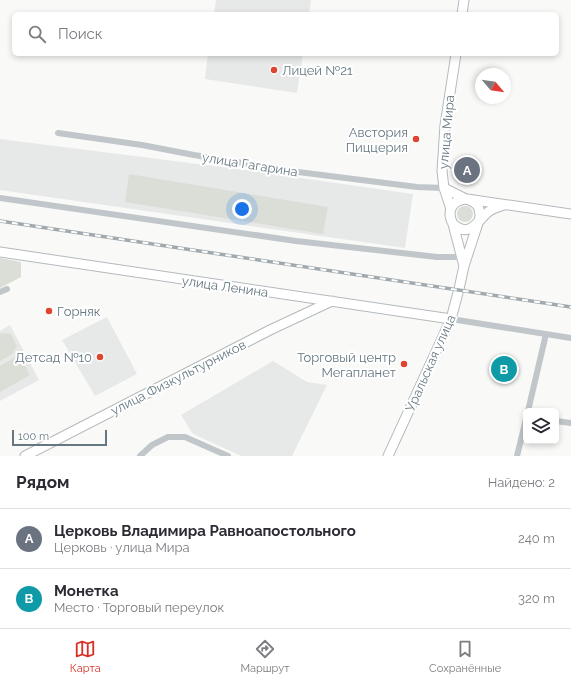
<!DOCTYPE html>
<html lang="ru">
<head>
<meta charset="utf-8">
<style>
  body { margin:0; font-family:Raleway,sans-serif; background:#f2f2f3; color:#2b2b33 }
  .controls { position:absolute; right:12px; bottom:12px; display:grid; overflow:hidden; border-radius:6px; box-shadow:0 2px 6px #0003 }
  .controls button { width:36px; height:36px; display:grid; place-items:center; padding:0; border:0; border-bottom:1px solid #e1e1e2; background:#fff; color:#2b2b33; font:20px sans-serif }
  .compass { position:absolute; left:475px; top:68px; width:36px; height:36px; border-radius:50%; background:#fff; box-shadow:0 2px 6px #0003; rotate:119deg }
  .scale { position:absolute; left:12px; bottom:10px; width:95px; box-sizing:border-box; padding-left:4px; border:2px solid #657881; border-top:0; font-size:11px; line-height:14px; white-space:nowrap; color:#657881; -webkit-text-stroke:3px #fff; paint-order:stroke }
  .you { position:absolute; left:242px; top:209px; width:14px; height:14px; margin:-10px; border:3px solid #fff; border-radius:50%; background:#1a73e8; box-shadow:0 0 0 6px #1a73e833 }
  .badge { display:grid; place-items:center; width:26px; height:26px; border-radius:50%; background:#d93025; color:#fff; font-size:13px; font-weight:700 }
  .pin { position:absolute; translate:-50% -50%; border:2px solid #fff; box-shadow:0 1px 4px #0006 }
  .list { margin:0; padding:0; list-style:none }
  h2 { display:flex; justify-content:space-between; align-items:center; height:52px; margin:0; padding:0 16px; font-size:17px }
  h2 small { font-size:13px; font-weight:400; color:#7c7c81 }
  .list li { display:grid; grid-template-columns:26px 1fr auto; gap:12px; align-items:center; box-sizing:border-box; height:60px; padding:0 16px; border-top:1px solid #e1e1e2 }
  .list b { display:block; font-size:15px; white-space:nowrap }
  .list p { margin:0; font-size:13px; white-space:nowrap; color:#7c7c81 }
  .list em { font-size:13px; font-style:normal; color:#7c7c81 }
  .icon { flex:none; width:22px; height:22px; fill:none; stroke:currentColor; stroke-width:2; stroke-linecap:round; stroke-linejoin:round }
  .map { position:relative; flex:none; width:571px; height:456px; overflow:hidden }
  .search { position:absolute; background:#fff; box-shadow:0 2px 6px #0003; left:12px; right:12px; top:12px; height:44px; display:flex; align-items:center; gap:10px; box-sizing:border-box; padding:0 14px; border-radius:6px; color:#7c7c81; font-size:15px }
  .sheet { height:172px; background:#fff }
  nav { display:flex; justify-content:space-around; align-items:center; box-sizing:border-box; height:56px; border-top:1px solid #e1e1e2; background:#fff; font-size:11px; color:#7c7c81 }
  nav a { display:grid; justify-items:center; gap:2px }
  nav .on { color:#d93025 }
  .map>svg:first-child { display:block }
  .built { fill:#e7e9e8 }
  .green { fill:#daded6 }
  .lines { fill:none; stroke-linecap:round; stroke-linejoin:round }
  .secondary-casing { stroke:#b3babd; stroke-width:11 }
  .street { stroke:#c0c6c9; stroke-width:6 }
  .secondary { stroke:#fff; stroke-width:9 }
  .rail-casing { stroke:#a0a9ad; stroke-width:3.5 }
  .rail { stroke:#fff; stroke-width:2; stroke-dasharray:6; stroke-linecap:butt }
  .poi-dot { fill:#de4531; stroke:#fff; stroke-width:1.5 }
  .labels { text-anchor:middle; stroke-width:4; stroke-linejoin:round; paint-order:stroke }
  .poi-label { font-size:13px; fill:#657881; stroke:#fff; text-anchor:end }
  .street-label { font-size:13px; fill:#657881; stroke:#fff }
</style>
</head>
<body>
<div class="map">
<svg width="571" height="456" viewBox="0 0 571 456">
  <rect width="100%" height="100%" fill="#f9f9f7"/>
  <path class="built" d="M 216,0 L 311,0 L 309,14 L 214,14 Z
    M 208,54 L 303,54 L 297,93 L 205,79 Z
    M 0,139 L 253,171 L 413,194 L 405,248 L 0,190 Z
    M 107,317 L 137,374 L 95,396 L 62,340 Z
    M 10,325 L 39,380 L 0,401 L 0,331 Z
    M 273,361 L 307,382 L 327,385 L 292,456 L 241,456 L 193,434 L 181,415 Z"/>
  <path class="green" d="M 129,174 L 328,207 L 323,234 L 125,202 Z
    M457 214a8 8 0 1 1 16 0a8 8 0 1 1-16 0Z
    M 0,258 L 21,262 L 21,277 L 0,288 Z
    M 2,333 L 11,334 L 17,346 L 12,354 L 0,361 L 0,334 Z
    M 19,355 L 30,375 L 0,392 L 0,366 Z"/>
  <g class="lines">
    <defs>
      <path id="secondary" d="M 462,14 L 464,0
        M 451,209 L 444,188 L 442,171 L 445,125 L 456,54
        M 453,224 C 469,238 476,223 487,213 C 491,209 498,207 504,205
        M 0,252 L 451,319
        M 464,266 L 453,224 C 446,211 452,200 467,199 L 571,214
        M 25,456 L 270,330 L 332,301
        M 388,456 L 451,319 L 459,289 L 464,266 L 480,217 C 480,202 473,202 462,197 C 456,194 450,191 444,188"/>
    </defs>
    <use href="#secondary" class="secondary-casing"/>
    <path class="street" d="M 58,133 L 142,145 L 194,155 L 290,171 L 417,187 L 444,188
      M 0,198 L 296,241 L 437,257 L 461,257
      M 0,292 L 7,289
      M 451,319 L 571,338
      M 528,411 L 546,334
      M 556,421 L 571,423
      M 140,456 L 152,445 L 168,437 L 185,437 L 228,456
      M 517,456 L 526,419"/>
    <use href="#secondary" class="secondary"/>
    <defs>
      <path id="rail" d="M 0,221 L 571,307"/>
    </defs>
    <use href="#rail" class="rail-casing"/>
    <use href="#rail" class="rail"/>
  </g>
  <g class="poi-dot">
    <circle cx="274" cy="70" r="4"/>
    <circle cx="416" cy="139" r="4"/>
    <circle cx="49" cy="311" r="4"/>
    <circle cx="100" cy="357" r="4"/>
    <circle cx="404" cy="364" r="4"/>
  </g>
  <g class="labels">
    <g class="poi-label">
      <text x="282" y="75" text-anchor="start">Лицей №21</text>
      <text x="408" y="137">Австория<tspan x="408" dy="15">Пиццерия</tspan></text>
      <text x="57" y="316" text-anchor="start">Горняк</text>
      <text x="92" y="362">Детсад №10</text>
      <text x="396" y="362">Торговый центр<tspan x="396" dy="15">Мегапланет</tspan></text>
    </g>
    <g class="street-label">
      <text transform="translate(446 132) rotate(-85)" y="5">улица Мира</text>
      <text transform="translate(250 164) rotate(9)" y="5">улица Гагарина</text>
      <text transform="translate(225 286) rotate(8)" y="5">улица Ленина</text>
      <text transform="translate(430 363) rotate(-66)" y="5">Уральская улица</text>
      <text transform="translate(178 377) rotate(-27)" y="5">улица Физкультурников</text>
    </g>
  </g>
</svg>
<div class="controls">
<button><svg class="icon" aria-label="layers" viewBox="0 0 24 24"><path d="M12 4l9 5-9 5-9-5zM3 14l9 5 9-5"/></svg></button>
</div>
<svg class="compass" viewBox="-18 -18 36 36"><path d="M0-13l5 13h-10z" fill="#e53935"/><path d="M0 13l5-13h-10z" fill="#7c7c81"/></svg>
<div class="scale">100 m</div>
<div class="you"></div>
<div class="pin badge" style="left:467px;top:170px;background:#6b7280">A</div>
<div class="pin badge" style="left:504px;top:369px;background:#0f9aa8">B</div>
<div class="search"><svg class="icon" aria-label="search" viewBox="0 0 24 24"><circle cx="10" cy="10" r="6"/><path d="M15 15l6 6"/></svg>Поиск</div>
</div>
<section class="sheet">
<h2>Рядом<small>Найдено: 2</small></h2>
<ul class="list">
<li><span class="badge" style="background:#6b7280">A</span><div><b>Церковь Владимира Равноапостольного</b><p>Церковь · улица Мира</p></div><em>240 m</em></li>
<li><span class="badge" style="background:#0f9aa8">B</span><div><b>Монетка</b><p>Место · Торговый переулок</p></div><em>320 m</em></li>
</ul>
</section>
<nav>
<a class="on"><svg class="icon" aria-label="map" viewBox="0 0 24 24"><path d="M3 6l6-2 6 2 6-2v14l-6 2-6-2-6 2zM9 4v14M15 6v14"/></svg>Карта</a>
<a><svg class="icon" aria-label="directions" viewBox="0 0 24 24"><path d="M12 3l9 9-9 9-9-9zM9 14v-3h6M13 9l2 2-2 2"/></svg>Маршрут</a>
<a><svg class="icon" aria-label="saved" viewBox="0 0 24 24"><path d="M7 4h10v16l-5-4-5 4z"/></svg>Сохранённые</a>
</nav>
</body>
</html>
